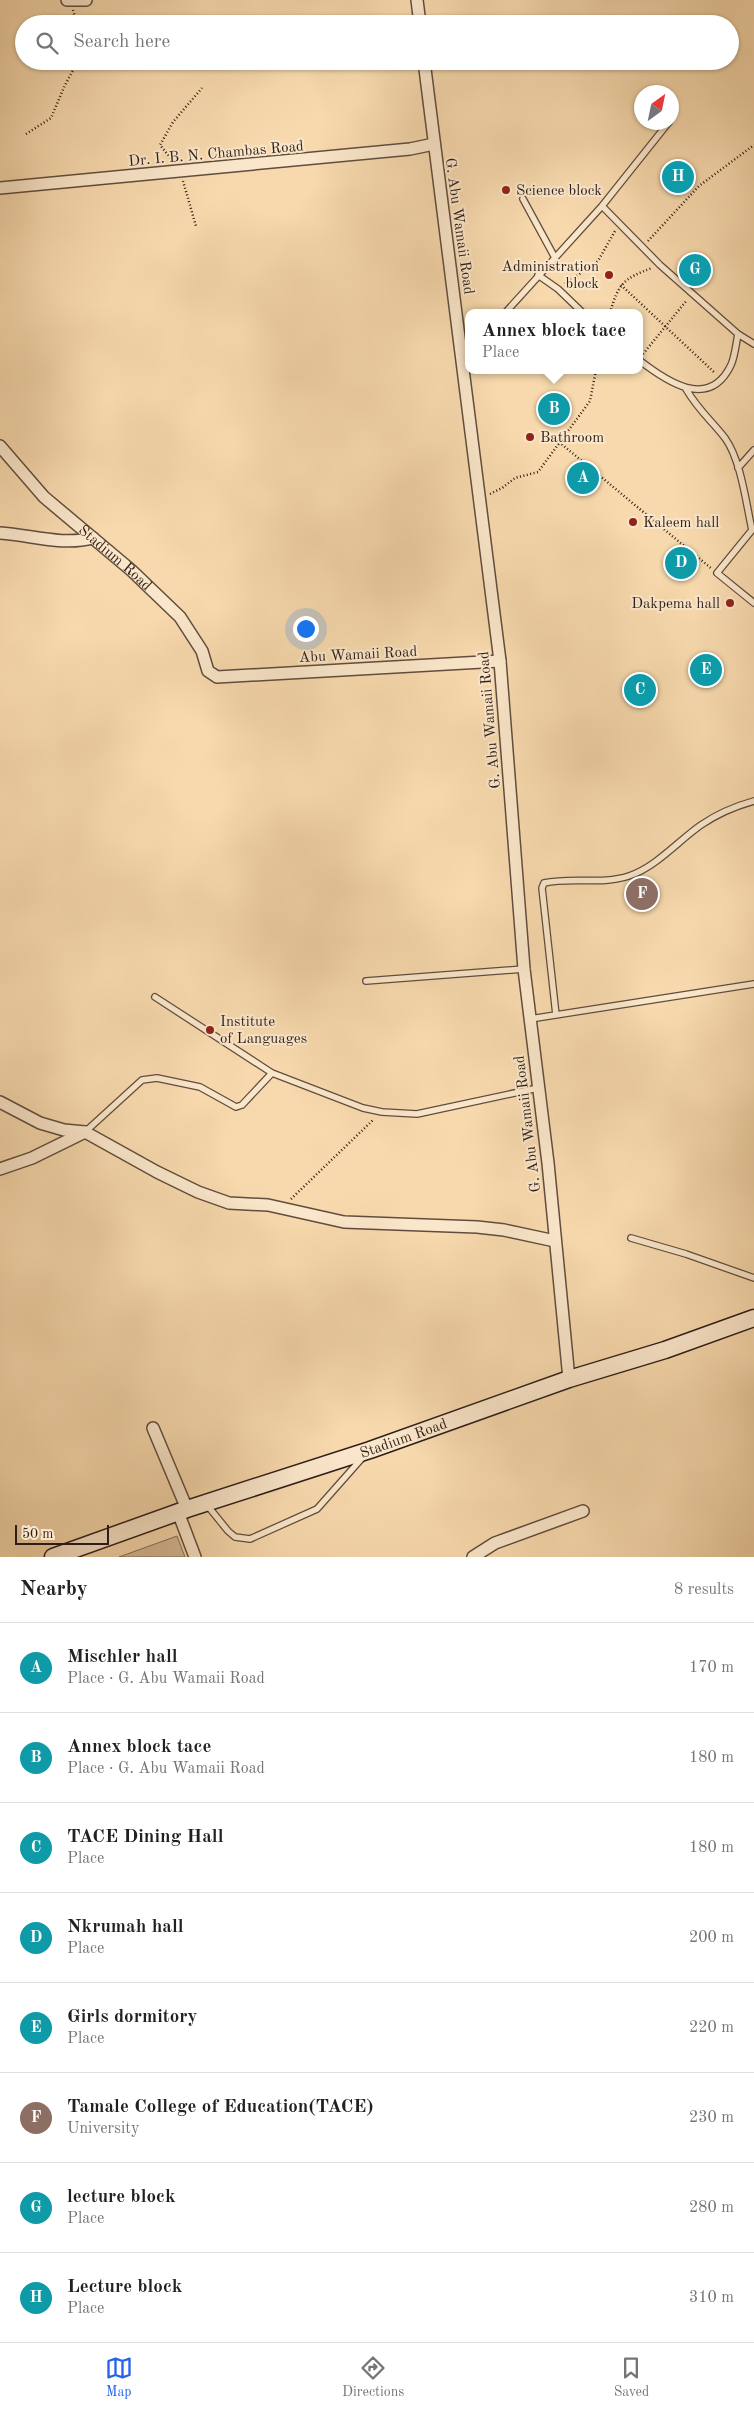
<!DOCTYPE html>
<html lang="en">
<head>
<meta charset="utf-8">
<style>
  body { margin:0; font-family:"Old Standard TT",serif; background:#f2f2f2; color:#202124 }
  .compass { position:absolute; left:634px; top:85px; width:45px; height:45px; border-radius:50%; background:#fff; box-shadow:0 1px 4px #0004; rotate:33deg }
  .scale { position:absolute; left:15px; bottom:12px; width:94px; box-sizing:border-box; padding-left:5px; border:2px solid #2f1e18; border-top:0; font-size:14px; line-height:18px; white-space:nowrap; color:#2f1e18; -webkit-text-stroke:4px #fae6ca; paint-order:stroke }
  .you { position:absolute; left:305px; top:628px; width:18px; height:18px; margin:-12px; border:4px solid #fff; border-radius:50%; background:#1a73e8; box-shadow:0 0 0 8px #1a73e833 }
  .badge { display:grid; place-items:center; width:32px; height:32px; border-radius:50%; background:#2563eb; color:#fff; font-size:16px; font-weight:700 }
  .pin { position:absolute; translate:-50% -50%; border:2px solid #fff; box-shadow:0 1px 5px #0006 }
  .popup { position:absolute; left:465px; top:309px; width:178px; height:65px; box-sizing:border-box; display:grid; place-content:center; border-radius:10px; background:#fff; filter:drop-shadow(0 1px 4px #0005); font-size:16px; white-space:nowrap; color:#757577 }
  .popup b { font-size:19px; color:#202124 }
  .popup::after { content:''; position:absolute; left:50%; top:100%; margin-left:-10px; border:10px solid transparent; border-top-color:#fff }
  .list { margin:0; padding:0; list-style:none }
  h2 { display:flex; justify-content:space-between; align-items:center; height:65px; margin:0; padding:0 20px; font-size:21px }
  h2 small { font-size:16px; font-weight:400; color:#757577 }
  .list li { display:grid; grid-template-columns:32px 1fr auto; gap:15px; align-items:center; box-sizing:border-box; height:90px; padding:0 20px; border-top:1px solid #e0e0e0 }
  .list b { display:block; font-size:19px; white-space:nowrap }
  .list p { margin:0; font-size:16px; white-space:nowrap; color:#757577 }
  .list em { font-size:16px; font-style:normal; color:#757577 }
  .icon { flex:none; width:28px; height:28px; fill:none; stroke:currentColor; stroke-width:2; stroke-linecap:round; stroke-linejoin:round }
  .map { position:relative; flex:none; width:754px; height:1557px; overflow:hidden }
  .search { position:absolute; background:#fff; box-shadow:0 1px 4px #0004; left:15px; right:15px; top:15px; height:55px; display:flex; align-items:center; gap:12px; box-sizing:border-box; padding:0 18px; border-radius:28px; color:#757577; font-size:19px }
  .sheet { height:785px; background:#fff }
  nav { display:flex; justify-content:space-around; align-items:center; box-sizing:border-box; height:70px; border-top:1px solid #e0e0e0; background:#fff; font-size:14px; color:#757577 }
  nav a { display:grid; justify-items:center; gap:2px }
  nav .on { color:#2563eb }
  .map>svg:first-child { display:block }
  .green { fill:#d5b994; stroke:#826c56 }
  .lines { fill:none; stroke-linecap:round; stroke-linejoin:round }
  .lane-casing { stroke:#614d3d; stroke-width:8 }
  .street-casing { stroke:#614d3d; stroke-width:14 }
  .secondary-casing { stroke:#2f1e18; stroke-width:19 }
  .path { stroke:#2f1e18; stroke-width:2.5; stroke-dasharray:1 2.5; stroke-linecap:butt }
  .lane { stroke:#fae6ca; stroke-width:5.5 }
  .street { stroke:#fae6ca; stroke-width:11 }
  .secondary { stroke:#fae6ca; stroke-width:16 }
  .poi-dot { fill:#8f2418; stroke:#fae6ca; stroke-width:2 }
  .labels { text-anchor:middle; stroke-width:4; stroke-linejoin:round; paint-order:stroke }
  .street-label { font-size:15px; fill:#2f1e18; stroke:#fae6ca }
  .poi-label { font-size:15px; fill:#2f1e18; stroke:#fae6ca; text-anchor:start }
</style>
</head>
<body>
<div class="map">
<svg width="754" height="1557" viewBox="0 0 754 1557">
  <rect width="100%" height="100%" fill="#f7d9ad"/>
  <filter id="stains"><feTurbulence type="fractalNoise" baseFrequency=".004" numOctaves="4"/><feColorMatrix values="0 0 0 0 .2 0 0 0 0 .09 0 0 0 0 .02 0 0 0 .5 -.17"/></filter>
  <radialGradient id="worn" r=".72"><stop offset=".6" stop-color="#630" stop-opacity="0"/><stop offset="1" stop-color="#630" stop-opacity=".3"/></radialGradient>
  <path class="green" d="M 177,1536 L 185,1557 L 119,1557 Z"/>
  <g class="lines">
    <defs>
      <path id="lane" d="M 523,199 L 554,256
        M 602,206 L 669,122
        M 538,275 L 558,289 L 583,313
        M 505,313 L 602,206 L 660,265 L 738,334 C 736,344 735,356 731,365 C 709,411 666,381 639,360
        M 738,334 L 754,344
        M 686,389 C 699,411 711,420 725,438 C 741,460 746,503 752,530 L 717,573 L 754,603
        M 738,468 L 754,450
        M 366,981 L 524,969
        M 155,997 L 272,1073 L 363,1108 L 382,1112 L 417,1114 L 538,1088
        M 556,1015 L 542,888 L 544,883 C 572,877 601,885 629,876 C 656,867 678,841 701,825 C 717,814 736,806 754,801
        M 530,1019 L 754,984
        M 85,1132 L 142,1080 L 157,1078 L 200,1087 L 236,1107 L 242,1105 L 272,1073
        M 631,1238 L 686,1254 L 754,1278
        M 207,1505 L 228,1531 L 235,1537 L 250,1539 L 317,1509 L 363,1457"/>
      <g id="street">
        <path d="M 67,0 L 86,0"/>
        <path d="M 417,0 L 420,24"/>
        <path d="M 424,61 L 500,661 L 524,969 L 548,1163 L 569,1379"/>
        <path d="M 0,188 L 410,149 L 434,144"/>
        <path id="s1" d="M 0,446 L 44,497 L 131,570 L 180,617 L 202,651 L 208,671 L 217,677 L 500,661"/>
        <path d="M 0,533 C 31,535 62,546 93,538"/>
        <path d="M 0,1102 L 40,1123 L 64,1130 L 85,1132 L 157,1172 L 198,1192 L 229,1203 L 268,1205 L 344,1222 L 477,1227 L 504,1230 L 555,1241"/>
        <path d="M 0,1169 L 32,1158 L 85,1132"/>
        <path d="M 153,1428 L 187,1509"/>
        <path d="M 178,1512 L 195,1557"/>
        <path d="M 473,1557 L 495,1543 L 583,1511"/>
      </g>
      <g id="secondary">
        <path id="s2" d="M 53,1557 L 187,1509 L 370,1450 L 569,1379 L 665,1350 L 754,1318"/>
      </g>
    </defs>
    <use href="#lane" class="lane-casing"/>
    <use href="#street" class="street-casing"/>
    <use href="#secondary" class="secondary-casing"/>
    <path class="path" d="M 73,10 L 77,24
      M 26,134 L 51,118 L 65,85 L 78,61
      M 173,161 L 160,145 L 173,122 L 202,88
      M 183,181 L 196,226
      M 648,241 L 699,186 L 754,145
      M 565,284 L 598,261 L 615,231
      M 621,285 L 715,373
      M 610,313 C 618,284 624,278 652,268
      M 643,354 L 687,300
      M 559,442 L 712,569
      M 490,494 L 502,488 L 515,478 L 538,472 L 590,401 L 596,370
      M 291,1199 L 373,1120"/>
    <use href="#lane" class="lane"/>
    <use href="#street" class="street"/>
    <use href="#secondary" class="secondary"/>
  </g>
  <g class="poi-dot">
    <circle cx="506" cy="190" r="5"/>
    <circle cx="609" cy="275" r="5"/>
    <circle cx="530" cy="437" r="5"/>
    <circle cx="633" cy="522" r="5"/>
    <circle cx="730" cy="603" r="5"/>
    <circle cx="210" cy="1030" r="5"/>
  </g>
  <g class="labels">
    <g class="street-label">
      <text transform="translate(216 153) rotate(-5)" y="5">Dr. I. B. N. Chambas Road</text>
      <text transform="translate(460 226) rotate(82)" y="5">G. Abu Wamaii Road</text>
      <text dy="5" stroke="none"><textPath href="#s1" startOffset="161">Stadium Road</textPath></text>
      <text transform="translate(358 654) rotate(-3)" y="5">Abu Wamaii Road</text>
      <text transform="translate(489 720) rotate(-95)" y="5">G. Abu Wamaii Road</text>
      <text transform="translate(527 1124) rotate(-97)" y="5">G. Abu Wamaii Road</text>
      <text dy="5" stroke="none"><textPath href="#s2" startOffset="370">Stadium Road</textPath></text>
    </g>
    <g class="poi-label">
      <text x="516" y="195">Science block</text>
      <text x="599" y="271" text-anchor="end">Administration<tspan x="599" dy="17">block</tspan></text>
      <text x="540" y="442">Bathroom</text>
      <text x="643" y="527">Kaleem hall</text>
      <text x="720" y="608" text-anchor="end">Dakpema hall</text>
      <text x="220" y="1026">Institute<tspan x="220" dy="17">of Languages</tspan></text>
    </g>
  </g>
  <rect width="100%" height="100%" filter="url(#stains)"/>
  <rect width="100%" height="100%" fill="url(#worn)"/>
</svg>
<svg class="compass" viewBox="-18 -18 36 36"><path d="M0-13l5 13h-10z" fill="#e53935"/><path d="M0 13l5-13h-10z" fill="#757577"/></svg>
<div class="scale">50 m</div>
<div class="you"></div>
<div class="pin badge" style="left:583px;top:478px;background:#0f9aa8">A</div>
<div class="pin badge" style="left:554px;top:409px;background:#0f9aa8">B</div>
<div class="popup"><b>Annex block tace</b>Place</div>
<div class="pin badge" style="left:640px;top:690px;background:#0f9aa8">C</div>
<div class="pin badge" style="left:681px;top:563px;background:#0f9aa8">D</div>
<div class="pin badge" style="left:706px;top:670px;background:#0f9aa8">E</div>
<div class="pin badge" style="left:642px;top:894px;background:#8d6e63">F</div>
<div class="pin badge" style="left:695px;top:270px;background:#0f9aa8">G</div>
<div class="pin badge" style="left:678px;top:177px;background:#0f9aa8">H</div>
<div class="search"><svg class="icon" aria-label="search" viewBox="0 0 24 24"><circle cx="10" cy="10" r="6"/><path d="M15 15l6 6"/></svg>Search here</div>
</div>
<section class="sheet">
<h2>Nearby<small>8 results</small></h2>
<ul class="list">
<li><span class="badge" style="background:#0f9aa8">A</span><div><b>Mischler hall</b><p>Place · G. Abu Wamaii Road</p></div><em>170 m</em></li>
<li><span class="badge" style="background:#0f9aa8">B</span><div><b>Annex block tace</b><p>Place · G. Abu Wamaii Road</p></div><em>180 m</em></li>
<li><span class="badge" style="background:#0f9aa8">C</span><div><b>TACE Dining Hall</b><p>Place</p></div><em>180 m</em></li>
<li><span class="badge" style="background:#0f9aa8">D</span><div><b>Nkrumah hall</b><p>Place</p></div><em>200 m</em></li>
<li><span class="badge" style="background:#0f9aa8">E</span><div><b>Girls dormitory</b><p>Place</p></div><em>220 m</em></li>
<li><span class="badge" style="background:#8d6e63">F</span><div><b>Tamale College of Education(TACE)</b><p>University</p></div><em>230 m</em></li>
<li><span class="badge" style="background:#0f9aa8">G</span><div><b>lecture block</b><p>Place</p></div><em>280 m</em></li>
<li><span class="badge" style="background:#0f9aa8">H</span><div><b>Lecture block</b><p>Place</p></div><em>310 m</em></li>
</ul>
</section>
<nav>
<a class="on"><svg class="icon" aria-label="map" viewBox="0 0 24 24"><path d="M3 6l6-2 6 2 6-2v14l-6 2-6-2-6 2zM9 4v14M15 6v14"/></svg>Map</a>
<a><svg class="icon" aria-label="directions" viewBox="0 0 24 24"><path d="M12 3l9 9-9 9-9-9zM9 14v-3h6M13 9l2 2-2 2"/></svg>Directions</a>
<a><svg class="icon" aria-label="saved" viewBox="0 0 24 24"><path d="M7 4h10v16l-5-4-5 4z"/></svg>Saved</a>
</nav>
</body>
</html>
